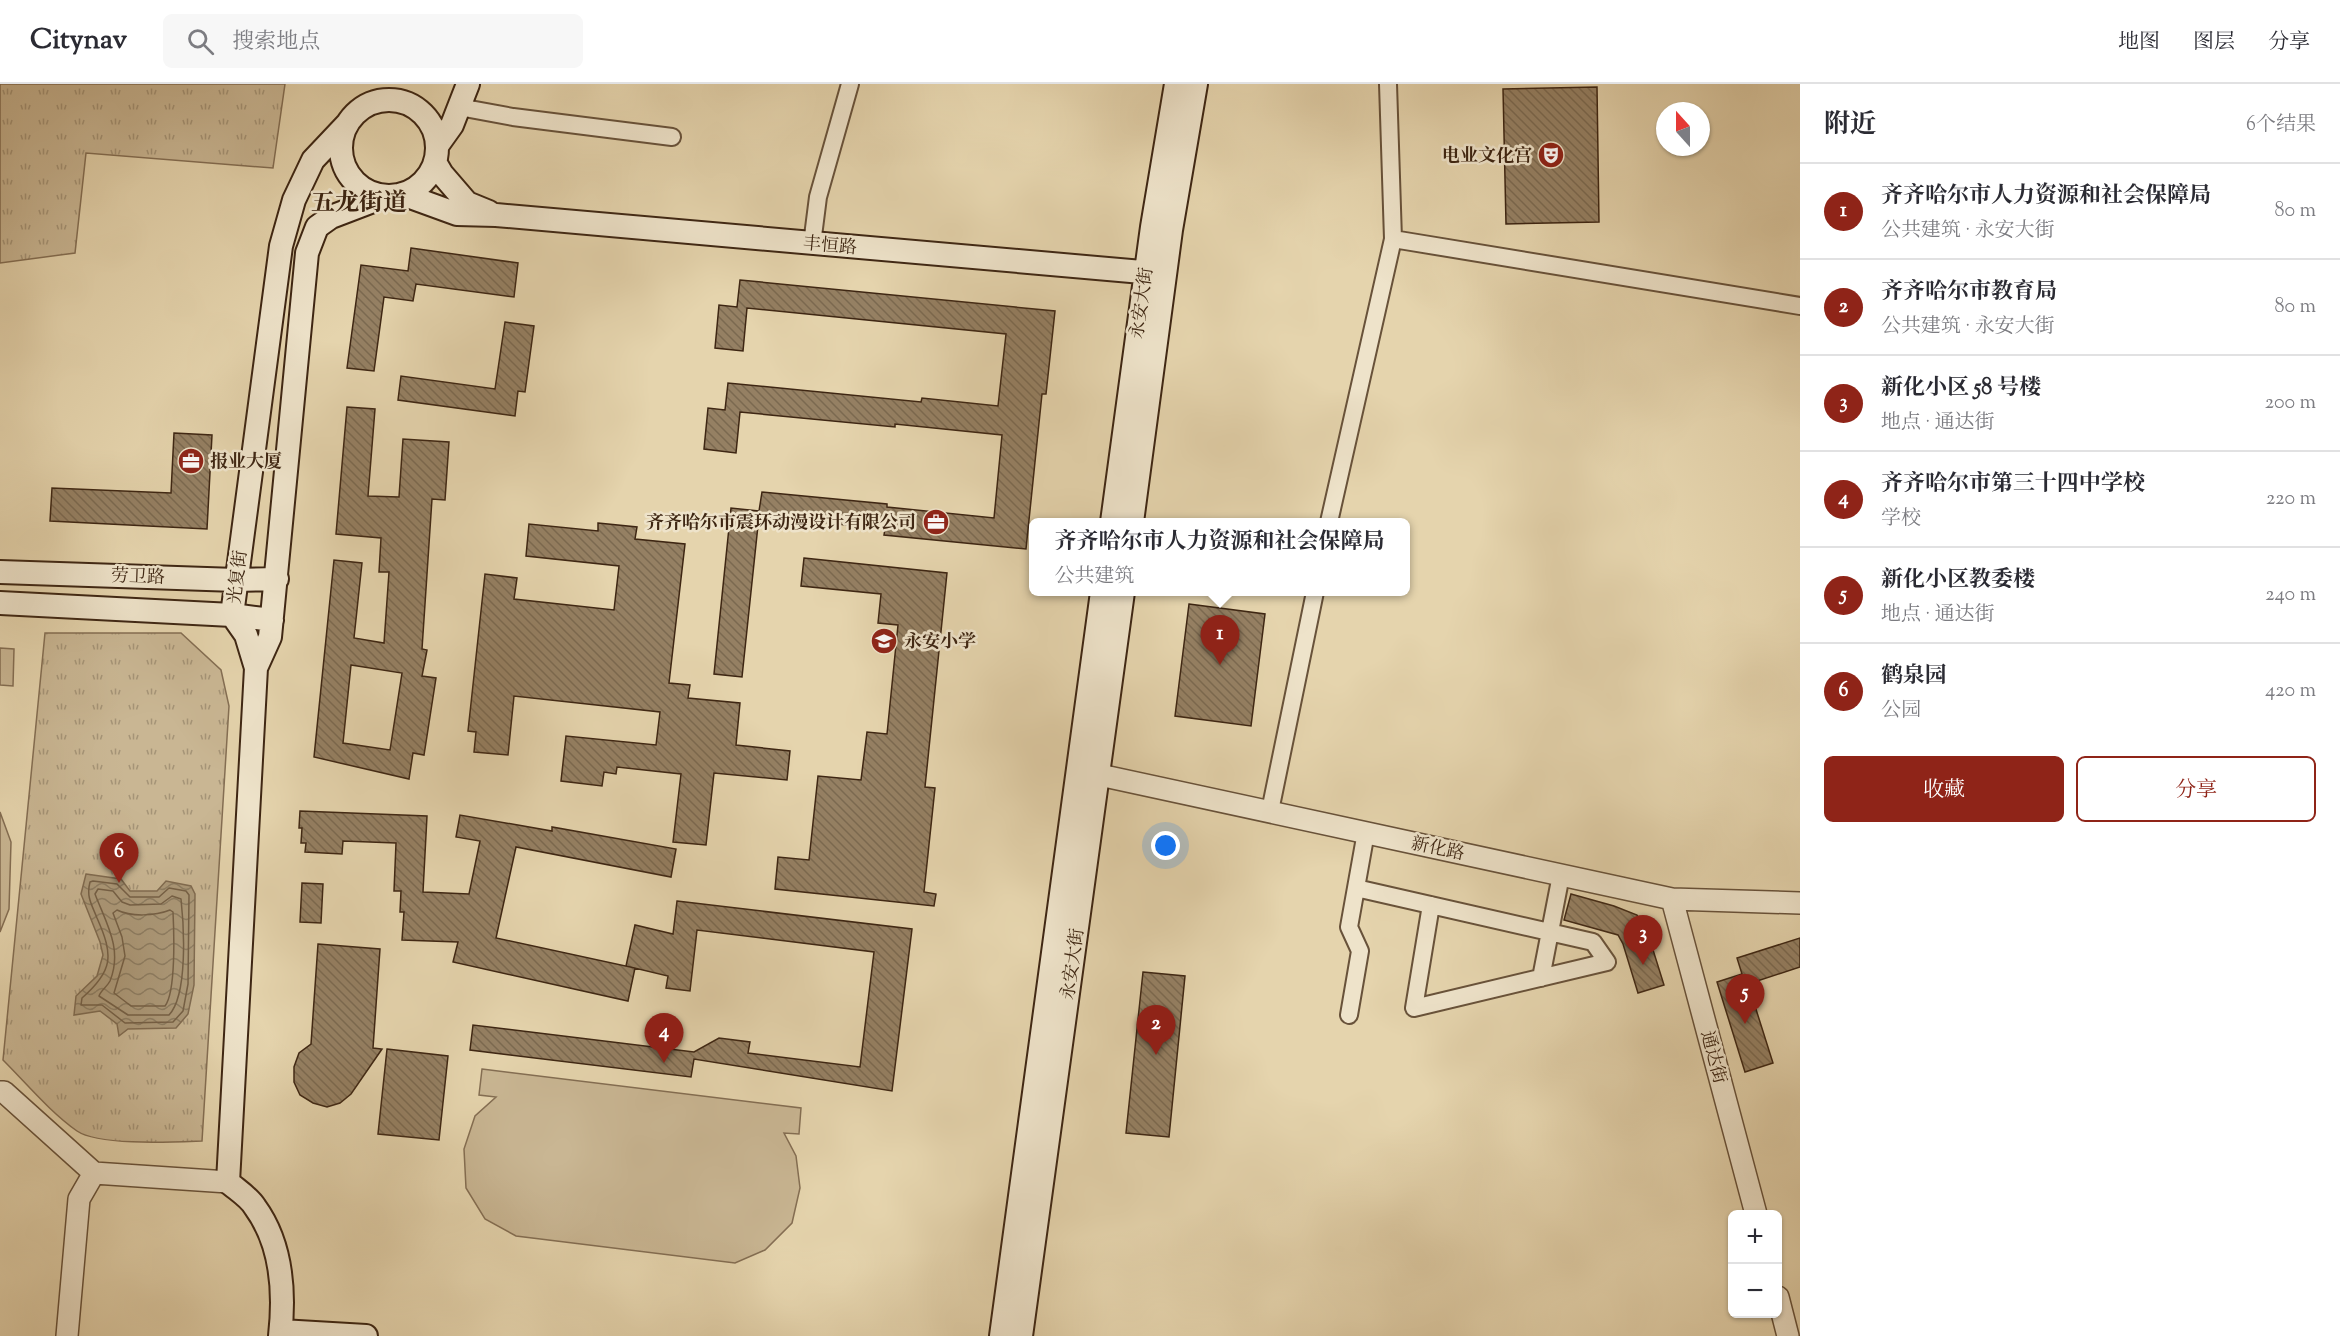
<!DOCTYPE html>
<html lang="zh">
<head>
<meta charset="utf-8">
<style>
  body { margin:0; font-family:"Sorts Mill Goudy","Noto Serif SC",serif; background:#f7f7f7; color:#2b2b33 }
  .controls { position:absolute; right:18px; bottom:18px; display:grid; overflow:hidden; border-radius:9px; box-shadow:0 2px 4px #0004 }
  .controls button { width:54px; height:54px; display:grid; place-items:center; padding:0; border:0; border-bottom:2px solid #e1e1e2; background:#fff; color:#2b2b33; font:30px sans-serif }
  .compass { position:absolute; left:1656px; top:18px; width:54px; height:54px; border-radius:50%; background:#fff; box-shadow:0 2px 4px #0004; rotate:339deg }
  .you { position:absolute; left:1166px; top:762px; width:21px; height:21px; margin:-15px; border:4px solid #fff; border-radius:50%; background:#1a73e8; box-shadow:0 0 0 9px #1a73e833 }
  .badge { display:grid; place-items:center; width:39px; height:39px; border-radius:50%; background:#8f2418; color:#fff; font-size:20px; font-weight:700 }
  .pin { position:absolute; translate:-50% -50px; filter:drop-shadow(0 2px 3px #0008) }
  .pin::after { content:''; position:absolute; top:32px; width:21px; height:18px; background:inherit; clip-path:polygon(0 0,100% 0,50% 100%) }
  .popup { position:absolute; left:1029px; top:434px; width:381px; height:78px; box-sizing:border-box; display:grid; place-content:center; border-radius:9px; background:#fff; filter:drop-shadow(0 2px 4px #0005); font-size:20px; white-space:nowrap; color:#7c7c81 }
  .popup b { font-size:22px; color:#2b2b33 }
  .popup::after { content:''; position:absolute; left:50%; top:100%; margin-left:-12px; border:12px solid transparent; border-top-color:#fff }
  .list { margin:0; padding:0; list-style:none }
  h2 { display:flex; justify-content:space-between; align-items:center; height:78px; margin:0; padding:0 24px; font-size:26px }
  h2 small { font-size:20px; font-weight:400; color:#7c7c81 }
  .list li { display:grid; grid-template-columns:39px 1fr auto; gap:18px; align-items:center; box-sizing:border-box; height:96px; padding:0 24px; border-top:2px solid #e1e1e2 }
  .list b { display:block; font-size:22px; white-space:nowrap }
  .list p { margin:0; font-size:20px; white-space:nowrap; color:#7c7c81 }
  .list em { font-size:20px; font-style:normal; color:#7c7c81 }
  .actions { display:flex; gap:12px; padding:18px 24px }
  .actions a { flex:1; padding:14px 0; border:2px solid #8f2418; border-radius:9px; text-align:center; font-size:21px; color:#8f2418 }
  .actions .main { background:#8f2418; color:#fff }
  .icon { flex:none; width:33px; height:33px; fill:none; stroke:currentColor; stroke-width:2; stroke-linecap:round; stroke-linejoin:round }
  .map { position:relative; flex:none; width:1800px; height:1252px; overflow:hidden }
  header { display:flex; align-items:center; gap:36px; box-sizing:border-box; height:84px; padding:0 30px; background:#fff; border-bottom:2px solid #e1e1e2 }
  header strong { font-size:28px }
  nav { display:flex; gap:33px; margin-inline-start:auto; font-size:21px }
  .search { width:420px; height:54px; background:#f7f7f7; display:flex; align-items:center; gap:15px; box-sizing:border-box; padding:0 21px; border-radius:9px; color:#7c7c81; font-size:22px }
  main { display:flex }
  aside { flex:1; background:#fff }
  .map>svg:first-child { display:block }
  .grass { fill:url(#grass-tufts); stroke:#846e53; stroke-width:1.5 }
  .pitch { fill:#c9b693; stroke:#846e53; stroke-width:1.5 }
  .water { fill:url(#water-waves); stroke:#806b50; stroke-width:1.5 }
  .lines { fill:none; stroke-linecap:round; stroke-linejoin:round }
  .shore { stroke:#756046; stroke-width:1.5 }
  .building { fill:url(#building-back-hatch); stroke:#3e2613; stroke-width:1.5; fill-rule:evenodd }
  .minor-casing { stroke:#68523a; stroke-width:20 }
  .tertiary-casing { stroke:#68523a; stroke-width:24 }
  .secondary-casing { stroke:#3e2613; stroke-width:26 }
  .minor { stroke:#eee3ca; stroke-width:16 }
  .tertiary { stroke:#eee3ca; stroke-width:21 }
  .secondary { stroke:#eee3ca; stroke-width:22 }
  .labels { text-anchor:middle; stroke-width:5; stroke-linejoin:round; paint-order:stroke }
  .poi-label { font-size:18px; font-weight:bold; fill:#3e2613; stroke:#eee3ca; text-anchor:end }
  .street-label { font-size:18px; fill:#3e2613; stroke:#eee3ca }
  .district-label { font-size:24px; font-weight:bold; fill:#3e2613; stroke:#eee3ca }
</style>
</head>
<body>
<header>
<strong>Citynav</strong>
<div class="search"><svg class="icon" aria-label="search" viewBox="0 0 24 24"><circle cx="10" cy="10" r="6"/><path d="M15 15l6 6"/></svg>搜索地点</div>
<nav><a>地图</a><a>图层</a><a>分享</a></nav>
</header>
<main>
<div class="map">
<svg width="1800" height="1252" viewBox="0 0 1800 1252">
  <defs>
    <pattern id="grass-tufts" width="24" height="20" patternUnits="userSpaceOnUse" patternTransform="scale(1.5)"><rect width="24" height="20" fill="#c9b693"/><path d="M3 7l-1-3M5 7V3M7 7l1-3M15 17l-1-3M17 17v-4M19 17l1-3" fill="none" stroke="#a59477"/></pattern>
    <pattern id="water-waves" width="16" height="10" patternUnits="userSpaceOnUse" patternTransform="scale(1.5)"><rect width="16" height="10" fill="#ac9979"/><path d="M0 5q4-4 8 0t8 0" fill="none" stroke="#8d7d62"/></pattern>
    <pattern id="building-back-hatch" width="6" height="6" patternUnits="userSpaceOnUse" patternTransform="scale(1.5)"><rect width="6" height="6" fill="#958063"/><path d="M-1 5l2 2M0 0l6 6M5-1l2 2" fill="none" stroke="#7b6950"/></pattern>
  </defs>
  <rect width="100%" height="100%" fill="#e5d4ad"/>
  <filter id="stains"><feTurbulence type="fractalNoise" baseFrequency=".00333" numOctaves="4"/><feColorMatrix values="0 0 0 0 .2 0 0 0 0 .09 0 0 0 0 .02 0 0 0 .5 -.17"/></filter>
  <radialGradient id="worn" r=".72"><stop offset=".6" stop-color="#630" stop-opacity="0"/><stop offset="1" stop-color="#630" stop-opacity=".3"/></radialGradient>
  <path class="grass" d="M 0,0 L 285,0 L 273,84 L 86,69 L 75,169 L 0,179 Z
    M 45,549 L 181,549 L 221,586 L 229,622 L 202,1057 C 174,1058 99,1062 77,1047 C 50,1028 27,1000 3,976 Z"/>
  <path class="pitch" d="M 0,564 L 14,565 L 13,602 L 0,601 Z
    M 0,728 L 11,758 L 9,825 L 0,848 Z
    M 482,985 L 801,1024 L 799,1050 L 784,1049 L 796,1072 L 800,1104 L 792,1139 L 765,1166 L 735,1179 L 516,1152 L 485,1135 L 466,1104 L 464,1065 L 475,1032 L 496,1013 L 479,1011 Z"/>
  <path class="water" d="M 86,790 L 121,795 L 130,807 L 157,807 L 166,797 L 191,802 L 195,810 L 194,901 L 188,930 L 176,944 L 128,945 L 119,952 L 117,940 L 100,927 L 74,931 L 76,912 L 97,892 L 103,871 L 100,858 L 81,810 Z"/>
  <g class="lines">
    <path class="shore" d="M 93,797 L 117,800 L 130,813 L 159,813 L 169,804 L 186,807 L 189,811 L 188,900 L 183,927 L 173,938 L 125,939 L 102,921 L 81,921 L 82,914 C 113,887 114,872 97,834 C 92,821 86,813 90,798 Z
      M 98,805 L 113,807 L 122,818 L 130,821 L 161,820 L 172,812 L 181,815 C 184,842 188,911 169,931 L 128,931 L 99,912 C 101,906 107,903 110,897 C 123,865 106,839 95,810 Z
      M 117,826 C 131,833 155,832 170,826 L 173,828 C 174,848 176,908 165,922 L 131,922 L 114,909 L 125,872 L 122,853 L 113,829 Z"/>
  </g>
  <path class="building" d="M 1597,3 L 1599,138 L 1506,140 L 1503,5 Z
    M 411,164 L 518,179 L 514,213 L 416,200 L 413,217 L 384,213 L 374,287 L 347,284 L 361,181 L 408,187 Z
    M 740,196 L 1055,227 L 1046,310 L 1042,310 L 1026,465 L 884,451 L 885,445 L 759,432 L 742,593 L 714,590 L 731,424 L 759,427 L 762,408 L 887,420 L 887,423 L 994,434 L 1002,351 L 895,340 L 895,343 L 740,328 L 736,369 L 704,365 L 708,324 L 725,326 L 728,299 L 921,318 L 922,314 L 998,322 L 1006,250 L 747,224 L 743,267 L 715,264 L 719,221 L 737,223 Z
    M 505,238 L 534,242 L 525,308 L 518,307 L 515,332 L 398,316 L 401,292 L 495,305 Z
    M 347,323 L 375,325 L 368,412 L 399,413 L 403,355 L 449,358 L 445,416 L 432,415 L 422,565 L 427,566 L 422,592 L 436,594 L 424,671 L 413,669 L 409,695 L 314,673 L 334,476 L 362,479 L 354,554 L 384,559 L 389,488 L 379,488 L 381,454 L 336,450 ZM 351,581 L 402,589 L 390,666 L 343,659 Z
    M 174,349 L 212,351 L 207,445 L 50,437 L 52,404 L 171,409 Z
    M 598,439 L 637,443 L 635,455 L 685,460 L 669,599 L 690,601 L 688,614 L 740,619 L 736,661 L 790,667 L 787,696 L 714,689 L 706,761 L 673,758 L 681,690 L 617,683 L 616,690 L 604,688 L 602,702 L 561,697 L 566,652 L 656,661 L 660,628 L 514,612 L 508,671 L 474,668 L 476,648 L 468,647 L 485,490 L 517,494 L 514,515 L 614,526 L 619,482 L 526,472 L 529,440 L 598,447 Z
    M 804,474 L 947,489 L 925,703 L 935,704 L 924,808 L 936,810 L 934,822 L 775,805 L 778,773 L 809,776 L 818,692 L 861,696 L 867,648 L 887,650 L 898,541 L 878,539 L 881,510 L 801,502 Z
    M 1189,520 L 1265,530 L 1251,642 L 1175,632 Z
    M 300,727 L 427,732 L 423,808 L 469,810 L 480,757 L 456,753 L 460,731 L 552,747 L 552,743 L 676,765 L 671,793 L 516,763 L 496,854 L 635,884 L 628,917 L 453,878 L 458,858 L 402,856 L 404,828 L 400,828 L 401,807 L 394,807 L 396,759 L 343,757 L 342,770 L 305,768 L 306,759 L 301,759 L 302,744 L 299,744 Z
    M 302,799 L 323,800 L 321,839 L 300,838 Z
    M 1571,810 L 1614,822 L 1637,831 L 1649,853 L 1664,901 L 1638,909 L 1623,860 L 1618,851 L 1564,836 Z
    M 677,817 L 912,845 L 892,1007 L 694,975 L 691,993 L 470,966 L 473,941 L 694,968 L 719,954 L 750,958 L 748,969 L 860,983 L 874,868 L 697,846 L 690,907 L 666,904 L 668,892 L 626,882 L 635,841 L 673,850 Z
    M 1800,854 L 1800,883 L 1748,900 L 1773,979 L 1745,988 L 1717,898 L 1742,890 L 1737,874 Z
    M 318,860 L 380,865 L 373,964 L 382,965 L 351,1010 L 340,1019 L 327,1023 L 313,1019 L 300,1011 L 294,998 L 294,983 L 299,969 L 311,960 Z
    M 1143,888 L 1185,892 L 1169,1053 L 1126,1049 Z
    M 387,965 L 448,972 L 439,1056 L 378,1050 Z"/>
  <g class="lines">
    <defs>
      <path id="minor" d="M 459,23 L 513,33 L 672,53
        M 1393,155 L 1800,222
        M 812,160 L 818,113 L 850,0
        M 1329,438 L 1393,155 L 1388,0
        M 1270,727 L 1315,508
        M 1356,804 L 1593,858 L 1607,878 L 1414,924 L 1431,821
        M 1541,894 L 1561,791
        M 1349,931 L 1360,867 L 1349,843 L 1366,748"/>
      <path id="tertiary" d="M 1081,687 L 1672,815 L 1800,819
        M 1672,815 L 1756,1130
        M 0,1008 L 4,1008 L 94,1089 L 228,1098
        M 1778,1213 L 1788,1252
        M 67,1252 L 79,1115 L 94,1089"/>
      <path id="secondary" d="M341 64a48 48 0 1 1 96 0a48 48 0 1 1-96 0Z
        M 437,62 L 452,41 L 468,0
        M 435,78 L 442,90 L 467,119 L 489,128
        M 402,110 L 457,130 L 496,131 L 1165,190
        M 1112,438 L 1152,143 L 1176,0
        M 1132,438 L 1171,146 L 1196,0
        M 0,488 L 236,496 L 277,495
        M 0,519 L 232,531 L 272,536
        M 256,584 L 270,553 L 307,169 L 317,143 L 331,133 L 386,112
        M 281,1247 L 366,1252
        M 280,1252 C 285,1208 282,1160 255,1123 C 249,1113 237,1106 228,1098 L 256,584 L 246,551 L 232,531 L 281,162 L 294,116 L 313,76 L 347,40
        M 1001,1252 L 1102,508
        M 1021,1252 L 1123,508"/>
    </defs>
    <use href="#minor" class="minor-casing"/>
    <use href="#tertiary" class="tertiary-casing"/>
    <use href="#secondary" class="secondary-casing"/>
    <use href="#minor" class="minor"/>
    <use href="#tertiary" class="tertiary"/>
    <use href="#secondary" class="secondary"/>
  </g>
  <defs>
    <symbol id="theatre-disc" viewBox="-11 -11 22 22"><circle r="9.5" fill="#8f2418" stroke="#eee3ca"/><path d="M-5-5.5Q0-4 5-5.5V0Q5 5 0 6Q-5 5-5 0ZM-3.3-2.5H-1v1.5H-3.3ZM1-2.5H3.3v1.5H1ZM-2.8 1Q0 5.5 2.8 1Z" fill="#fff"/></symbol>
    <symbol id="office-disc" viewBox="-11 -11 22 22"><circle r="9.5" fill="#8f2418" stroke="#eee3ca"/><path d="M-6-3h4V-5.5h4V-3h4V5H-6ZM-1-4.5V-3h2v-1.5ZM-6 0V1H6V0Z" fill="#fff"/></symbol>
    <symbol id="school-disc" viewBox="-11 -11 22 22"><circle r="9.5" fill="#8f2418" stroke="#eee3ca"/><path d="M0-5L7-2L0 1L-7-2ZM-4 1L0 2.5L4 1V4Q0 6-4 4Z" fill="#fff"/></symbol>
  </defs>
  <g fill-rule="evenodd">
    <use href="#theatre-disc" x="1536" y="56" width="30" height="30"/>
    <use href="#office-disc" x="176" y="362" width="30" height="30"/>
    <use href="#office-disc" x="921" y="423" width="30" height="30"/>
    <use href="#school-disc" x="869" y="542" width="30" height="30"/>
  </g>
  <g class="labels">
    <g class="poi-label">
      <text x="1532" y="77">电业文化宫</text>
      <text x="210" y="383" text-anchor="start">报业大厦</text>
      <text x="916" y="444">齐齐哈尔市震环动漫设计有限公司</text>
      <text x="904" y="563" text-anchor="start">永安小学</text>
    </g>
    <g class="street-label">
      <text transform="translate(830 161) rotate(5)" y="6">丰恒路</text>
      <text transform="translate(1141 219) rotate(-82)" y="6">永安大街</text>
      <text transform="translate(138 492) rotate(2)" y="6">劳卫路</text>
      <text transform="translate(237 493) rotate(-83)" y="6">光复街</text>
      <text transform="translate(1438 764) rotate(12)" y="6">新化路</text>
      <text transform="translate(1072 880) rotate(-82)" y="6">永安大街</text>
      <text transform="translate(1714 973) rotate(75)" y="6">通达街</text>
    </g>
    <g class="district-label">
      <text x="359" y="126">五龙街道</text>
    </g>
  </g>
  <rect width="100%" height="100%" filter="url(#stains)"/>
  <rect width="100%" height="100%" fill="url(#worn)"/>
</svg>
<div class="controls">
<button>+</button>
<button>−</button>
</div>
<svg class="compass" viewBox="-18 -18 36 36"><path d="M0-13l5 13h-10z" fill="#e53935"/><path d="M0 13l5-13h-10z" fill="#7c7c81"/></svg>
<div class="you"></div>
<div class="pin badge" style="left:1220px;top:581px">1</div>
<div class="popup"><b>齐齐哈尔市人力资源和社会保障局</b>公共建筑</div>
<div class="pin badge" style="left:1156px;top:971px">2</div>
<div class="pin badge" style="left:1643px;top:881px">3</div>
<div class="pin badge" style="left:664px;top:979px">4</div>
<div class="pin badge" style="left:1745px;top:940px">5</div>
<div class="pin badge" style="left:119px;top:799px">6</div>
</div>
<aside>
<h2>附近<small>6个结果</small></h2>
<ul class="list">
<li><span class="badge">1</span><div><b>齐齐哈尔市人力资源和社会保障局</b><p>公共建筑 · 永安大街</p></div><em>80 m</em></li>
<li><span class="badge">2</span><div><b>齐齐哈尔市教育局</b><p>公共建筑 · 永安大街</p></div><em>80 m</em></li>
<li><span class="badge">3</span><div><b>新化小区 58 号楼</b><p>地点 · 通达街</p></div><em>200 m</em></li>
<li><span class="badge">4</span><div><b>齐齐哈尔市第三十四中学校</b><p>学校</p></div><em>220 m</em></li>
<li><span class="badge">5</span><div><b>新化小区教委楼</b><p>地点 · 通达街</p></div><em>240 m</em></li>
<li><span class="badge">6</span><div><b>鹤泉园</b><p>公园</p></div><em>420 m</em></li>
</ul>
<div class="actions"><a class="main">收藏</a><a>分享</a></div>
</aside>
</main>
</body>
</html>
